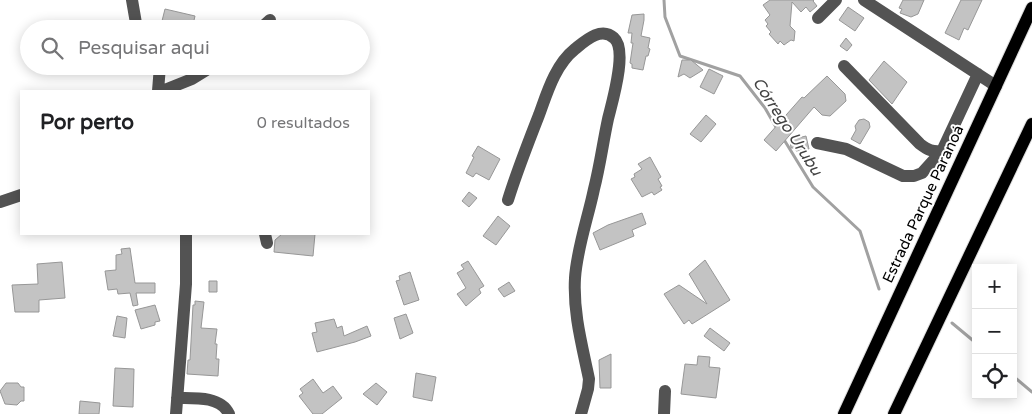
<!DOCTYPE html>
<html lang="pt">
<head>
<meta charset="utf-8">
<style>
  body { margin:0; font-family:"Varela Round",sans-serif; background:#f2f2f2; color:#202124 }
  .controls { position:absolute; right:15px; bottom:15px; display:grid; overflow:hidden; border-radius:0px; box-shadow:0 2px 12px #0003 }
  .controls button { width:45px; height:45px; display:grid; place-items:center; padding:0; border:0; border-bottom:1px solid #e0e0e0; background:#fff; color:#202124; font:25px sans-serif }
  .list { margin:0; padding:0; list-style:none }
  h2 { display:flex; justify-content:space-between; align-items:center; height:65px; margin:0; padding:0 20px; font-size:21px }
  h2 small { font-size:16px; font-weight:400; color:#757577 }
  .icon { flex:none; width:28px; height:28px; fill:none; stroke:currentColor; stroke-width:2; stroke-linecap:round; stroke-linejoin:round }
  .map { position:relative; flex:none; width:1032px; height:414px; overflow:hidden }
  .search { position:absolute; background:#fff; box-shadow:0 2px 12px #0003; left:20px; top:20px; width:350px; height:55px; display:flex; align-items:center; gap:12px; box-sizing:border-box; padding:0 18px; border-radius:28px; color:#757577; font-size:19px }
  .panel { position:absolute; background:#fff; box-shadow:0 2px 12px #0003; left:20px; top:90px; width:350px; height:145px; border-radius:0px }
  .map>svg:first-child { display:block }
  .lines { fill:none; stroke-linecap:round; stroke-linejoin:round }
  .stream { stroke:#a1a1a1; stroke-width:3 }
  .building { fill:#c3c3c3; stroke:#979797 }
  .major-casing { stroke:#dbdbdb; stroke-width:14 }
  .minor { stroke:#535353; stroke-width:12 }
  .major { stroke:#000; stroke-width:12 }
  .labels { text-anchor:middle; stroke-width:4; stroke-linejoin:round; paint-order:stroke }
  .street-label { font-size:15px; fill:#000; stroke:#fff }
  .water-label { font-size:16px; font-style:italic; fill:#424242; stroke:#fff }
</style>
</head>
<body>
<div class="map">
<svg width="1032" height="414" viewBox="0 0 1032 414">
  <rect width="100%" height="100%" fill="#fff"/>
  <g class="lines">
    <path class="stream" d="M 664,0 L 665,17 L 680,56 L 740,76 L 765,108 L 777,129
      M 783,138 L 813,187 L 860,231 L 879,289
      M 952,323 L 976,343
      M 1013,376 L 1032,392"/>
  </g>
  <path class="building" d="M 770,0 L 814,0 L 813,1 L 817,6 L 810,12 L 806,7 L 801,12 L 792,2 L 790,26 L 795,31 L 794,41 L 791,40 L 784,45 L 780,41 L 778,44 L 769,34 L 771,32 L 766,26 L 768,24 L 765,20 L 770,15 L 763,5 Z
    M 903,0 L 924,0 L 918,14 L 911,17 L 900,13 L 902,9 L 899,8 Z
    M 961,0 L 982,0 L 968,30 L 964,28 L 959,40 L 945,33 Z
    M 848,7 L 864,18 L 855,31 L 839,20 Z
    M 165,9 L 195,16 L 192,29 L 160,29 Z
    M 644,14 L 644,20 L 641,36 L 650,38 L 648,48 L 650,49 L 648,56 L 646,56 L 643,70 L 632,68 L 632,64 L 630,63 L 633,43 L 631,43 L 632,33 L 628,33 L 632,15 Z
    M 846,38 L 852,45 L 847,51 L 840,46 Z
    M 682,60 L 691,60 L 703,70 L 690,78 L 684,74 L 678,77 Z
    M 884,61 L 907,82 L 892,104 L 869,80 Z
    M 709,69 L 723,76 L 714,94 L 700,87 Z
    M 827,76 L 845,94 L 846,101 L 830,116 L 822,115 L 814,107 L 776,151 L 764,140 L 802,97 L 804,98 Z
    M 706,115 L 716,124 L 701,142 L 690,134 Z
    M 864,119 L 869,122 L 870,127 L 860,144 L 851,139 L 856,130 L 855,126 L 859,120 Z
    M 806,136 L 809,149 L 796,151 L 795,148 L 791,148 L 790,140 Z
    M 478,146 L 500,159 L 489,180 L 476,173 L 473,177 L 466,173 L 474,157 L 472,156 Z
    M 650,157 L 661,177 L 658,179 L 662,186 L 660,187 L 662,190 L 654,195 L 652,192 L 642,197 L 631,179 L 635,177 L 634,174 L 642,169 L 638,164 Z
    M 469,192 L 477,198 L 469,207 L 462,201 Z
    M 642,213 L 646,224 L 632,230 L 634,236 L 600,250 L 593,233 L 608,225 Z
    M 498,216 L 510,226 L 496,245 L 483,236 Z
    M 282,234 L 315,234 L 313,256 L 274,252 L 275,240 Z
    M 130,248 L 135,283 L 155,283 L 155,293 L 136,293 L 138,305 L 133,306 L 130,293 L 118,294 L 117,289 L 108,290 L 105,271 L 116,270 L 116,255 L 122,254 L 121,249 Z
    M 705,260 L 730,300 L 692,324 L 689,320 L 684,324 L 664,294 L 679,285 L 707,304 L 689,274 Z
    M 468,261 L 484,286 L 479,289 L 481,293 L 466,306 L 457,294 L 466,288 L 457,273 L 464,269 L 461,265 Z
    M 62,262 L 65,298 L 39,300 L 39,312 L 15,312 L 12,285 L 38,284 L 37,264 Z
    M 410,272 L 419,300 L 404,305 L 396,281 L 400,280 L 399,276 Z
    M 209,281 L 217,281 L 217,292 L 209,292 Z
    M 509,282 L 515,291 L 504,297 L 498,289 Z
    M 195,301 L 204,302 L 201,328 L 217,329 L 215,344 L 217,344 L 216,359 L 219,359 L 218,376 L 187,374 L 188,360 L 190,360 L 193,305 L 195,305 Z
    M 155,305 L 160,321 L 155,322 L 155,325 L 141,329 L 135,310 Z
    M 406,314 L 413,333 L 400,339 L 394,318 Z
    M 117,316 L 127,318 L 125,338 L 113,336 Z
    M 334,319 L 337,328 L 342,326 L 344,336 L 367,326 L 371,336 L 355,342 L 317,352 L 312,333 L 317,332 L 315,323 Z
    M 710,328 L 730,343 L 724,351 L 704,336 Z
    M 611,354 L 611,388 L 600,388 L 599,360 Z
    M 698,356 L 710,357 L 709,367 L 720,368 L 716,398 L 681,394 L 685,364 L 697,365 Z
    M 115,368 L 134,369 L 133,407 L 113,406 Z
    M 416,373 L 436,377 L 432,401 L 413,397 Z
    M 313,379 L 323,393 L 333,386 L 342,398 L 322,414 L 313,414 L 299,396 L 303,393 L 300,389 Z
    M 6,383 L 18,383 L 21,387 L 24,387 L 24,401 L 21,401 L 17,405 L 5,404 L 0,391 Z
    M 376,383 L 387,392 L 377,405 L 363,394 Z
    M 80,401 L 100,403 L 99,414 L 79,414 Z"/>
  <g class="lines">
    <defs>
      <path id="major" d="M 844,414 L 1032,8
        M 894,414 L 1032,124"/>
    </defs>
    <use href="#major" class="major-casing"/>
    <path class="minor" d="M 132,0 L 137,29
      M 864,0 L 996,86
      M 818,18 L 836,0
      M 260,29 L 270,20
      M 844,66 L 920,144 C 928,150 932,152 942,151 L 978,74
      M 158,91 L 160,66
      M 162,91 L 192,79 L 213,66
      M 817,143 L 846,149 L 903,176 L 914,176 L 922,173 L 942,151
      M 508,200 C 517,171 528,143 539,115 C 547,93 555,65 575,49 C 585,41 601,26 614,38 C 628,50 612,102 608,119 C 603,142 600,166 594,189 C 588,218 577,248 575,278 C 573,313 582,345 589,379 L 588,389 L 581,414
      M 0,202 L 21,195
      M 265,234 L 267,243
      M 177,398 C 194,398 221,396 229,414
      M 176,414 L 186,284 L 186,234
      M 664,414 L 665,391"/>
    <use href="#major" class="major"/>
  </g>
  <g class="labels">
    <g class="street-label">
      <text transform="translate(923 204) rotate(-65)" y="5">Estrada Parque Paranoá</text>
    </g>
    <g class="water-label">
      <text transform="translate(788 126) rotate(57)" y="6">Córrego Urubu</text>
    </g>
  </g>
</svg>
<div class="controls">
<button>+</button>
<button>−</button>
<button><svg class="icon" aria-label="locate" viewBox="0 0 24 24"><circle cx="12" cy="12" r="6"/><path d="M12 2v4M12 18v4M2 12h4M18 12h4"/></svg></button>
</div>
<div class="search"><svg class="icon" aria-label="search" viewBox="0 0 24 24"><circle cx="10" cy="10" r="6"/><path d="M15 15l6 6"/></svg>Pesquisar aqui</div>
<section class="panel">
<h2>Por perto<small>0 resultados</small></h2>
<ul class="list">
</ul>
</section>
</div>
</body>
</html>
